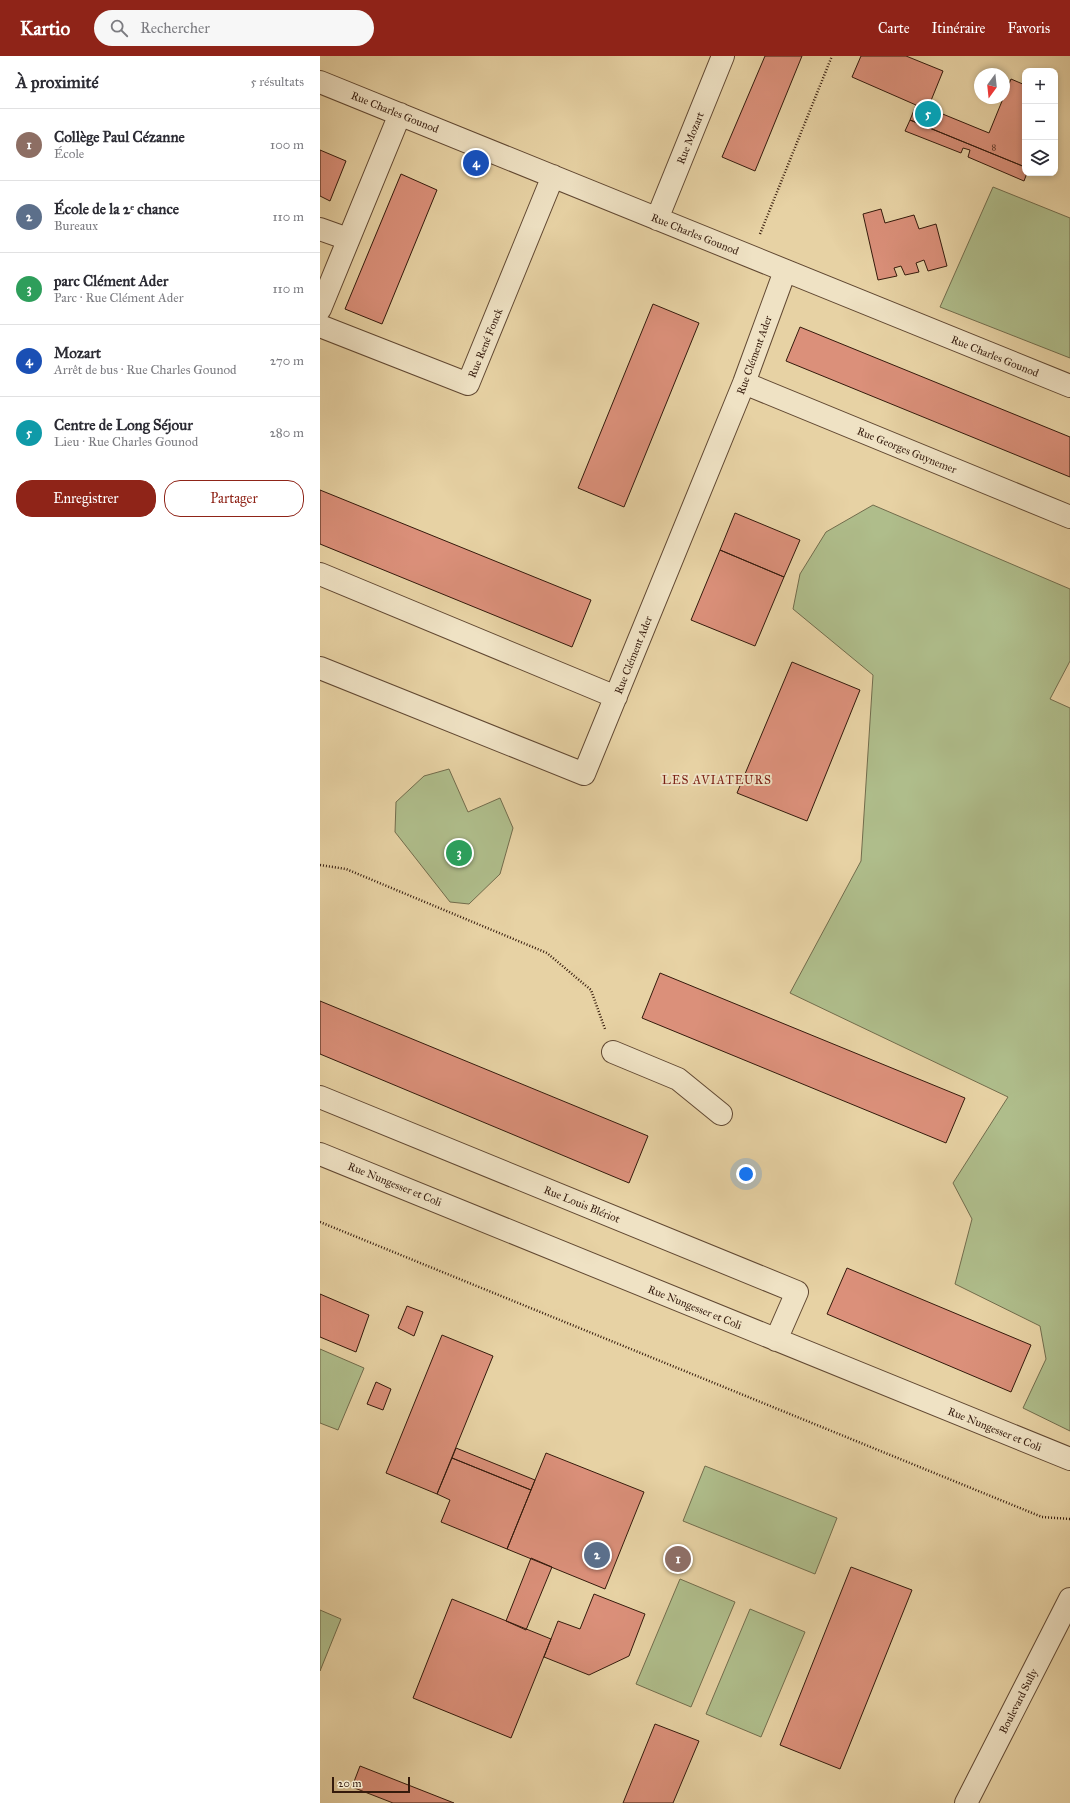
<!DOCTYPE html>
<html lang="fr">
<head>
<meta charset="utf-8">
<style>
  body { margin:0; font-family:"IM FELL Great Primer",serif; background:#f7f7f7; color:#2b2b33 }
  .controls { position:absolute; right:12px; top:12px; display:grid; overflow:hidden; border-radius:8px; box-shadow:0 2px 6px #0003 }
  .controls button { width:36px; height:36px; display:grid; place-items:center; padding:0; border:0; border-bottom:1px solid #e1e1e2; background:#fff; color:#2b2b33; font:20px sans-serif }
  .compass { position:absolute; left:654px; top:12px; width:36px; height:36px; border-radius:50%; background:#fff; box-shadow:0 2px 6px #0003; rotate:195deg }
  .scale { position:absolute; left:12px; bottom:10px; width:78px; box-sizing:border-box; padding-left:4px; border:2px solid #341a0c; border-top:0; font-size:11px; line-height:14px; white-space:nowrap; color:#341a0c; -webkit-text-stroke:3px #efe2c4; paint-order:stroke }
  .you { position:absolute; left:426px; top:1118px; width:14px; height:14px; margin:-10px; border:3px solid #fff; border-radius:50%; background:#1a73e8; box-shadow:0 0 0 6px #1a73e833 }
  .badge { display:grid; place-items:center; width:26px; height:26px; border-radius:50%; background:#8f2418; color:#fff; font-size:13px; font-weight:700 }
  .pin { position:absolute; translate:-50% -50%; border:2px solid #fff; box-shadow:0 1px 4px #0006 }
  .list { margin:0; padding:0; list-style:none }
  h2 { display:flex; justify-content:space-between; align-items:center; height:52px; margin:0; padding:0 16px; font-size:17px }
  h2 small { font-size:13px; font-weight:400; color:#7c7c81 }
  .list li { display:grid; grid-template-columns:26px 1fr auto; gap:12px; align-items:center; box-sizing:border-box; height:72px; padding:0 16px; border-top:1px solid #e1e1e2 }
  .list b { display:block; font-size:15px; white-space:nowrap }
  .list p { margin:0; font-size:13px; white-space:nowrap; color:#7c7c81 }
  .list em { font-size:13px; font-style:normal; color:#7c7c81 }
  .actions { display:flex; gap:8px; padding:12px 16px }
  .actions a { flex:1; padding:9px 0; border:1px solid #8f2418; border-radius:16px; text-align:center; font-size:14px; color:#8f2418 }
  .actions .main { background:#8f2418; color:#fff }
  .icon { flex:none; width:22px; height:22px; fill:none; stroke:currentColor; stroke-width:2; stroke-linecap:round; stroke-linejoin:round }
  .map { position:relative; flex:none; width:750px; height:1747px; overflow:hidden }
  header { display:flex; align-items:center; gap:24px; box-sizing:border-box; height:56px; padding:0 20px; background:#8f2418; color:#fff }
  header strong { font-size:19px }
  nav { display:flex; gap:22px; margin-inline-start:auto; font-size:14px }
  .search { width:280px; height:36px; background:#f7f7f7; display:flex; align-items:center; gap:10px; box-sizing:border-box; padding:0 14px; border-radius:22px; color:#7c7c81; font-size:15px }
  main { display:flex }
  aside { flex:1; background:#fff }
  .map>svg:first-child { display:block }
  .green { fill:#afbd8b; stroke:#726c4c }
  .building { fill:#db907a; stroke:#341a0c }
  .lines { fill:none; stroke-linecap:round; stroke-linejoin:round }
  .minor-casing { stroke:#614832; stroke-width:24 }
  .path { stroke:#341a0c; stroke-width:2.5; stroke-dasharray:1 2; stroke-linecap:butt }
  .minor { stroke:#efe2c4; stroke-width:22 }
  .labels { text-anchor:middle; stroke-width:4; stroke-linejoin:round; paint-order:stroke }
  .number-label { font-size:9px; fill:#5e3828 }
  .street-label { font-size:11px; fill:#341a0c; stroke:#efe2c4 }
  .neighbourhood-label { font-size:12px; letter-spacing:1px; fill:#7a1f14; stroke:#efe2c4 }
</style>
</head>
<body>
<header>
<strong>Kartio</strong>
<div class="search"><svg class="icon" aria-label="search" viewBox="0 0 24 24"><circle cx="10" cy="10" r="6"/><path d="M15 15l6 6"/></svg>Rechercher</div>
<nav><a>Carte</a><a>Itinéraire</a><a>Favoris</a></nav>
</header>
<main>
<aside>
<h2>À proximité<small>5 résultats</small></h2>
<ul class="list">
<li><span class="badge" style="background:#8d6e63">1</span><div><b>Collège Paul Cézanne</b><p>École</p></div><em>100 m</em></li>
<li><span class="badge" style="background:#5c6f8a">2</span><div><b>École de la 2ᵉ chance</b><p>Bureaux</p></div><em>110 m</em></li>
<li><span class="badge" style="background:#2e9e5b">3</span><div><b>parc Clément Ader</b><p>Parc · Rue Clément Ader</p></div><em>110 m</em></li>
<li><span class="badge" style="background:#1a4fb4">4</span><div><b>Mozart</b><p>Arrêt de bus · Rue Charles Gounod</p></div><em>270 m</em></li>
<li><span class="badge" style="background:#0f9aa8">5</span><div><b>Centre de Long Séjour</b><p>Lieu · Rue Charles Gounod</p></div><em>280 m</em></li>
</ul>
<div class="actions"><a class="main">Enregistrer</a><a>Partager</a></div>
</aside>
<div class="map">
<svg width="750" height="1747" viewBox="0 0 750 1747">
  <rect width="100%" height="100%" fill="#e7d2a4"/>
  <filter id="stains"><feTurbulence type="fractalNoise" baseFrequency=".005" numOctaves="4"/><feColorMatrix values="0 0 0 0 .2 0 0 0 0 .09 0 0 0 0 .02 0 0 0 .5 -.17"/></filter>
  <radialGradient id="worn" r=".72"><stop offset=".6" stop-color="#630" stop-opacity="0"/><stop offset="1" stop-color="#630" stop-opacity=".3"/></radialGradient>
  <path class="green" d="M 673,131 L 750,162 L 750,302 L 620,251 Z
    M 553,449 L 750,533 L 750,605 L 730,643 L 750,652 L 750,1375 L 703,1352 L 726,1303 L 720,1270 L 635,1228 L 652,1163 L 633,1127 L 688,1041 L 470,937 L 541,805 L 553,619 L 473,553 L 480,518 L 506,476 Z
    M 129,713 L 148,756 L 180,742 L 193,772 L 180,818 L 149,848 L 130,846 L 75,776 L 76,746 L 104,720 Z
    M 0,1293 L 44,1312 L 18,1374 L 0,1367 Z
    M 385,1410 L 517,1462 L 495,1518 L 363,1465 Z
    M 360,1523 L 415,1546 L 371,1651 L 316,1628 Z
    M 430,1553 L 485,1576 L 441,1681 L 386,1658 Z
    M 0,1554 L 21,1563 L 0,1615 Z"/>
  <path class="building" d="M 445,0 L 482,0 L 435,115 L 402,101 Z
    M 541,0 L 586,0 L 623,15 L 608,52 L 669,77 L 691,23 L 705,29 L 705,111 L 590,64 L 596,49 L 532,21 Z
    M 590,64 L 705,111 L 705,117 L 707,117 L 704,125 L 648,101 L 650,94 L 643,92 L 641,97 L 585,75 Z
    M 0,94 L 26,105 L 10,145 L 0,140 Z
    M 81,118 L 117,134 L 62,268 L 25,253 Z
    M 561,153 L 565,167 L 594,159 L 599,173 L 616,168 L 627,210 L 608,215 L 604,204 L 596,207 L 599,216 L 585,219 L 581,210 L 574,212 L 577,220 L 558,224 L 543,158 Z
    M 333,248 L 379,267 L 304,451 L 258,432 Z
    M 480,271 L 750,381 L 750,421 L 466,305 Z
    M 0,434 L 271,544 L 252,591 L 0,488 Z
    M 415,457 L 480,484 L 464,521 L 400,494 Z
    M 400,494 L 464,521 L 435,590 L 371,564 Z
    M 472,606 L 540,634 L 487,765 L 417,737 Z
    M 340,917 L 645,1042 L 626,1087 L 322,962 Z
    M 0,945 L 328,1080 L 309,1127 L 0,998 Z
    M 527,1212 L 711,1289 L 691,1336 L 507,1258 Z
    M 0,1238 L 49,1259 L 36,1296 L 0,1281 Z
    M 87,1250 L 103,1256 L 94,1280 L 78,1272 Z
    M 122,1279 L 173,1300 L 117,1438 L 66,1417 Z
    M 56,1326 L 71,1333 L 63,1354 L 47,1348 Z
    M 136,1392 L 215,1424 L 211,1434 L 132,1402 Z
    M 226,1397 L 324,1436 L 285,1533 L 187,1493 Z
    M 132,1402 L 211,1434 L 187,1493 L 121,1466 L 130,1444 L 117,1438 Z
    M 211,1502 L 232,1511 L 206,1574 L 186,1565 Z
    M 531,1511 L 592,1534 L 520,1713 L 460,1689 Z
    M 274,1538 L 325,1558 L 309,1600 L 269,1619 L 224,1601 L 238,1565 L 260,1573 Z
    M 132,1543 L 231,1583 L 191,1682 L 93,1642 Z
    M 335,1668 L 379,1685 L 353,1747 L 303,1747 Z
    M 40,1710 L 134,1747 L 73,1747 L 32,1731 Z"/>
  <g class="lines">
    <defs>
      <path id="minor" d="M 0,26 L 750,330
        M 337,163 L 403,0
        M 0,173 L 28,183
        M 0,253 L 80,58
        M 0,270 L 148,328 L 233,120
        M 424,327 L 750,461
        M 0,518 L 296,641
        M 0,612 L 264,718 L 424,327 L 465,215
        M 293,996 L 358,1023 L 401,1058
        M 0,1041 L 477,1236 L 456,1284
        M 0,1098 L 750,1403
        M 646,1747 L 750,1543"/>
    </defs>
    <use href="#minor" class="minor-casing"/>
    <path class="path" d="M 440,178 L 512,0
      M 0,809 L 26,813 L 227,897 L 271,934 L 285,973
      M 0,1166 L 722,1461 L 750,1463"/>
    <use href="#minor" class="minor"/>
  </g>
  <g class="labels">
    <g class="number-label">
      <text x="674" y="94">8</text>
    </g>
    <g class="street-label">
      <text transform="translate(75 56) rotate(22)" y="4">Rue Charles Gounod</text>
      <text transform="translate(370 82) rotate(-68)" y="4">Rue Mozart</text>
      <text transform="translate(375 178) rotate(22)" y="4">Rue Charles Gounod</text>
      <text transform="translate(165 287) rotate(-68)" y="4">Rue René Fonck</text>
      <text transform="translate(434 299) rotate(-70)" y="4">Rue Clément Ader</text>
      <text transform="translate(675 300) rotate(22)" y="4">Rue Charles Gounod</text>
      <text transform="translate(587 394) rotate(22)" y="4">Rue Georges Guynemer</text>
      <text transform="translate(313 599) rotate(-68)" y="4">Rue Clément Ader</text>
      <text transform="translate(75 1128) rotate(22)" y="4">Rue Nungesser et Coli</text>
      <text transform="translate(262 1148) rotate(22)" y="4">Rue Louis Blériot</text>
      <text transform="translate(375 1251) rotate(22)" y="4">Rue Nungesser et Coli</text>
      <text transform="translate(675 1373) rotate(22)" y="4">Rue Nungesser et Coli</text>
      <text transform="translate(698 1645) rotate(-63)" y="4">Boulevard Sully</text>
    </g>
    <g class="neighbourhood-label">
      <text x="397" y="728">LES AVIATEURS</text>
    </g>
  </g>
  <rect width="100%" height="100%" filter="url(#stains)"/>
  <rect width="100%" height="100%" fill="url(#worn)"/>
</svg>
<div class="controls">
<button>+</button>
<button>−</button>
<button><svg class="icon" aria-label="layers" viewBox="0 0 24 24"><path d="M12 4l9 5-9 5-9-5zM3 14l9 5 9-5"/></svg></button>
</div>
<svg class="compass" viewBox="-18 -18 36 36"><path d="M0-13l5 13h-10z" fill="#e53935"/><path d="M0 13l5-13h-10z" fill="#7c7c81"/></svg>
<div class="scale">20 m</div>
<div class="you"></div>
<div class="pin badge" style="left:358px;top:1503px;background:#8d6e63">1</div>
<div class="pin badge" style="left:277px;top:1499px;background:#5c6f8a">2</div>
<div class="pin badge" style="left:139px;top:797px;background:#2e9e5b">3</div>
<div class="pin badge" style="left:156px;top:107px;background:#1a4fb4">4</div>
<div class="pin badge" style="left:608px;top:58px;background:#0f9aa8">5</div>
</div>
</main>
</body>
</html>
